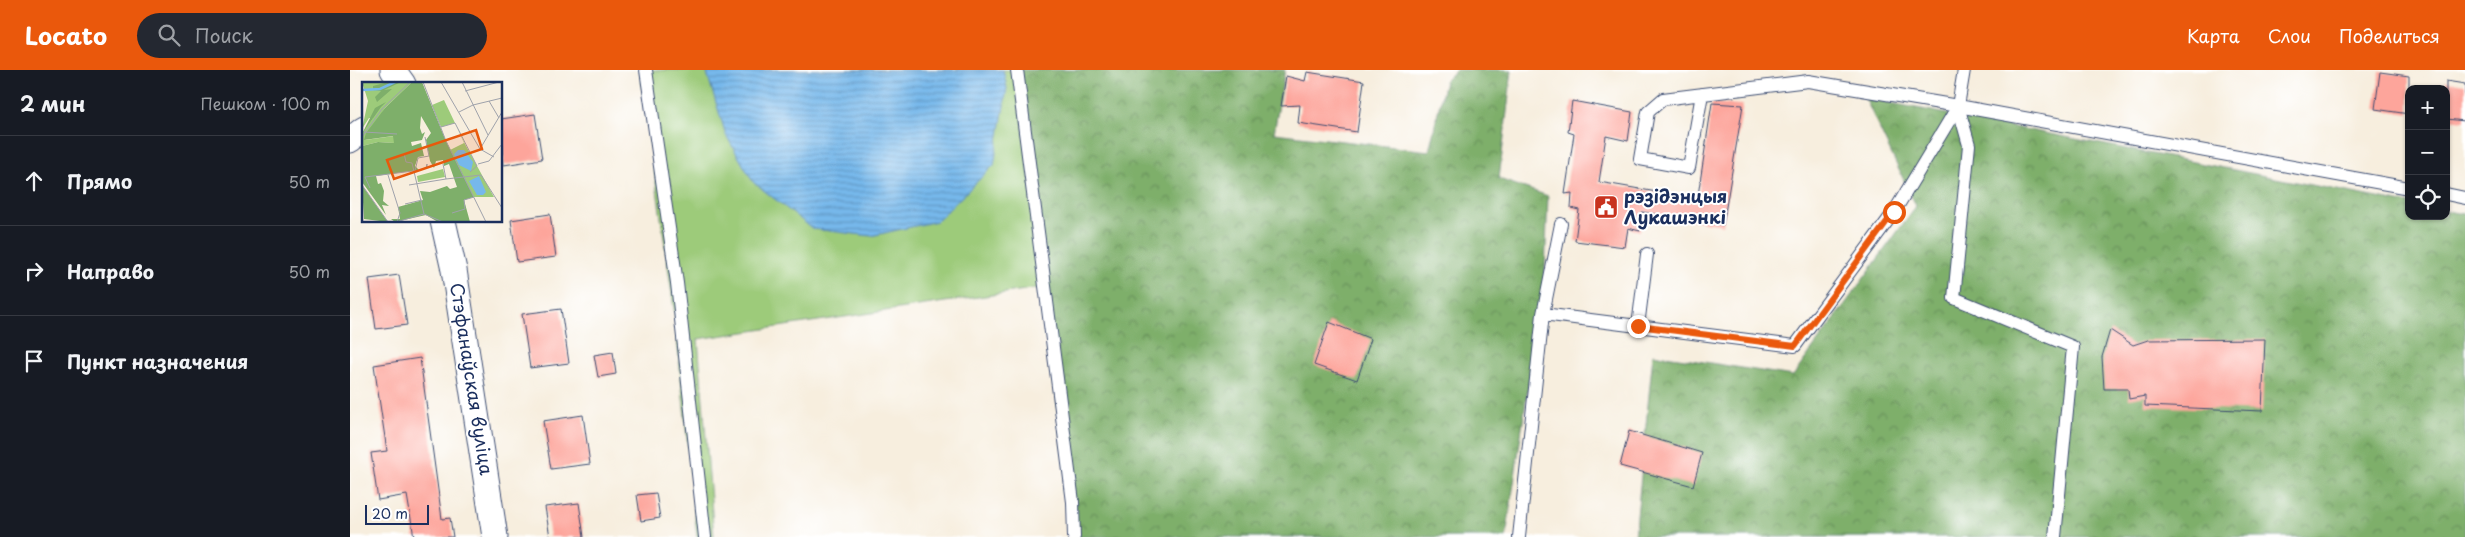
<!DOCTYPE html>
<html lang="ru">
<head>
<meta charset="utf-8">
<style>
  body { margin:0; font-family:"Playpen Sans",sans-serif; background:#242831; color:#f1f3f6 }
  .controls { position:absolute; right:15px; top:15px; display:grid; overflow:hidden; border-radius:10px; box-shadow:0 1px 4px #0004 }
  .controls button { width:45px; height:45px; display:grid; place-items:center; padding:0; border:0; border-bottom:1px solid #363941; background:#171b24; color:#f1f3f6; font:25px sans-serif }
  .scale { position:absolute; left:15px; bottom:12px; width:64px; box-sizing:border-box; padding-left:5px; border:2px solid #1b2f5e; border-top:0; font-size:14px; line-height:18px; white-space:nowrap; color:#1b2f5e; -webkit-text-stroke:4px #fff; paint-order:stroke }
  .stop { position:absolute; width:15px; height:15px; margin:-11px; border:4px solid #ea580c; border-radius:50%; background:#fff }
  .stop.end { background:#ea580c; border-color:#fff; box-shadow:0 1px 5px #0008 }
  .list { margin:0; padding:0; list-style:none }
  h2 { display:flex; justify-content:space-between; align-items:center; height:65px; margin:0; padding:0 20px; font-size:21px }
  h2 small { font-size:16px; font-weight:400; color:#9ea1a6 }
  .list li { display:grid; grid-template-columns:32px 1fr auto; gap:15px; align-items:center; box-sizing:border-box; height:90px; padding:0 20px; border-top:1px solid #363941 }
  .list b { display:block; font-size:19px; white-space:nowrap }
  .list em { font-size:16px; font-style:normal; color:#9ea1a6 }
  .icon { flex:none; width:28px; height:28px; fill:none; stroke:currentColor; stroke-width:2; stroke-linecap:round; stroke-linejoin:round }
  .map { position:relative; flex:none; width:2115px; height:467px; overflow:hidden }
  header { display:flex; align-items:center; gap:30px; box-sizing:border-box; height:70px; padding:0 25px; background:#ea580c; color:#fff }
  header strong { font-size:24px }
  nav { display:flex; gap:28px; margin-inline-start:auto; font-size:18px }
  .search { width:350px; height:45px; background:#242831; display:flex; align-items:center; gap:12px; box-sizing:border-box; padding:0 18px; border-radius:28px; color:#9ea1a6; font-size:19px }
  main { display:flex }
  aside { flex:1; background:#171b24 }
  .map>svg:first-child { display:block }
  .green { fill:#9dcb7a; stroke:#5c7d6c }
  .forest { fill:url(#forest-crowns); stroke:#4c6f64 }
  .water { fill:url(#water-rules); stroke:#4874a4 }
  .building { fill:#fda59b }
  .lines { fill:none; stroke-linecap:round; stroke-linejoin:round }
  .lane-casing { stroke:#3c4c71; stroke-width:14 }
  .street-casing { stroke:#3c4c71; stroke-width:27 }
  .lane { stroke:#fff; stroke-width:12 }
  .street { stroke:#fff; stroke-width:25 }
  .route { stroke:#ea580c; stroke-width:6 }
  .labels { text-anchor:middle; stroke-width:4; stroke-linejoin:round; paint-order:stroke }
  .poi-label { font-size:18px; font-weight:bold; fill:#1b2f5e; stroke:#fff; text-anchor:start }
  .street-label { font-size:18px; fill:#1b2f5e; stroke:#fff }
  .inset-river { fill:none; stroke:#76b8eb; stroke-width:2.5 }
  .inset-road { fill:none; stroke:#9fa2ab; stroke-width:1 }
  .view { fill:#e8590c; fill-opacity:0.15; stroke:#e8590c; stroke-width:2.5 }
  .inset-edge { fill:none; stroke:#1b2f5e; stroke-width:2.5 }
</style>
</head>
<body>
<header>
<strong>Locato</strong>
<div class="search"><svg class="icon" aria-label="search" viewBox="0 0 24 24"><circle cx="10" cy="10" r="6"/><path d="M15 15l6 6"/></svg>Поиск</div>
<nav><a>Карта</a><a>Слои</a><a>Поделиться</a></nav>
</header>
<main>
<aside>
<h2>2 мин<small>Пешком · 100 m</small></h2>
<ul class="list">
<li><svg class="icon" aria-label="ahead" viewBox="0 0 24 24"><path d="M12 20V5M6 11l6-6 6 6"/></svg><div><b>Прямо</b></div><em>50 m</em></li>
<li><svg class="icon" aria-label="right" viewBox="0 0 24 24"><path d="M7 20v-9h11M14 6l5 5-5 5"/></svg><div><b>Направо</b></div><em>50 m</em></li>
<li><svg class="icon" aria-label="arrive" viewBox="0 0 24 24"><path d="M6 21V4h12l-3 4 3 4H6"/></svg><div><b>Пункт назначения</b></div></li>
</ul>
</aside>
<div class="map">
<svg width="2115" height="467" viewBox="0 0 2115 467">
  <defs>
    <pattern id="forest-crowns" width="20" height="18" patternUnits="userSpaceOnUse" patternTransform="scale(1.25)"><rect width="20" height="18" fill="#7eaf6a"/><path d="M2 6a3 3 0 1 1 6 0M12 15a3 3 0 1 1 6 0" fill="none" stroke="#668f5a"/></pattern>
    <pattern id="water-rules" width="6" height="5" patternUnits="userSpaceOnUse" patternTransform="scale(1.25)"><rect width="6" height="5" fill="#76b8eb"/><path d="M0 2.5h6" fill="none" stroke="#6096c2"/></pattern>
  </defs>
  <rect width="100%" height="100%" fill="#fff"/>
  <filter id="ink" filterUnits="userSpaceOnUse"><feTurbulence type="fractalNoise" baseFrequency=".02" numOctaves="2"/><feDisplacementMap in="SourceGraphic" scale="10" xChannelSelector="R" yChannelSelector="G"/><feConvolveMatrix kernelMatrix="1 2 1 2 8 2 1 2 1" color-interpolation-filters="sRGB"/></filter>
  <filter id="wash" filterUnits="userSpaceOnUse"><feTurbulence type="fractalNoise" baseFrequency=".0096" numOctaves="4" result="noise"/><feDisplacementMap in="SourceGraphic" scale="20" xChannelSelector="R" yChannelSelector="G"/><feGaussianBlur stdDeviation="1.12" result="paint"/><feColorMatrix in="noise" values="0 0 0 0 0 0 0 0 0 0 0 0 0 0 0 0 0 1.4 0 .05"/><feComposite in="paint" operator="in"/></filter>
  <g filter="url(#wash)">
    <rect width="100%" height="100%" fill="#f7eede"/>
    <path class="green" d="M 290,0 L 667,0 L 695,217 L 348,269 L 364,467 L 347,467 L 324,239 Z"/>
    <path class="forest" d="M 666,0 L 935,0 L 924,63 L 1079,81 L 1095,11 L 1106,0 L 1162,0 L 1149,109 L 1198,126 L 1195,202 L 1156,467 L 724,467 Z
      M 1515,28 L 2059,134 L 2059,146 L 2096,146 L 2096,141 L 2115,144 L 2115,467 L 1285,467 L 1303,284 L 1443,306 L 1566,136 Z"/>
    <path class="water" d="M 356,0 L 653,0 L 657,18 L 644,95 L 587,151 L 521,166 L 463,159 L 403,112 L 376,65 Z"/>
    <g id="blocks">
      <path class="building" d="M 957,2 L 1014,11 L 1007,62 L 948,53 L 950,35 L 931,36 L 936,6 L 955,11 Z
        M 2030,2 L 2059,6 L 2059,44 L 2025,39 Z
        M 2096,11 L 2115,14 L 2115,51 L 2096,49 Z
        M 1222,31 L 1282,42 L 1278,71 L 1256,66 L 1249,112 L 1313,123 L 1313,126 L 1347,132 L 1362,33 L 1393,35 L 1373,155 L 1292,142 L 1290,161 L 1278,158 L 1275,177 L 1225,171 L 1229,140 L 1221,138 L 1222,123 L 1215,124 L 1224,64 L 1218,62 Z
        M 185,44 L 192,89 L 154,95 L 151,49 Z
        M 200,144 L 206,187 L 167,192 L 161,150 Z
        M 49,205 L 57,255 L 26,259 L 19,209 Z
        M 211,239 L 219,293 L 180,298 L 172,244 Z
        M 979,252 L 1021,269 L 1007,310 L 964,295 Z
        M 1760,260 L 1783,275 L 1798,270 L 1915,269 L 1912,341 L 1795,336 L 1795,326 L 1779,329 L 1778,319 L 1754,319 L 1752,287 Z
        M 263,282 L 266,304 L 248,307 L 244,285 Z
        M 70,288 L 92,449 L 100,448 L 103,467 L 64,467 L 57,425 L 28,430 L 21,383 L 37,381 L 24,295 Z
        M 233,345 L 240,394 L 201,399 L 193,351 Z
        M 1279,361 L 1352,383 L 1343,416 L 1270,396 Z
        M 306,423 L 310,448 L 291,451 L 287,425 Z
        M 229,433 L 234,467 L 200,467 L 195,437 Z"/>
    </g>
  </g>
  <g filter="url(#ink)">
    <use href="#blocks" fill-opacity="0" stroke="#3c4c71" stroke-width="1"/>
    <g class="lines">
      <defs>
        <path id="lane" d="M 296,0 L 327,213 L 355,467
          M 667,0 L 723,432 L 724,467
          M 1614,0 L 1608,36 L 1619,75 L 1604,228 L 1723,277 L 1705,467
          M 1352,24 L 1339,98 L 1290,89 L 1298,42 L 1313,29 L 1458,11 L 1608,36 L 2059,118
          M 2096,124 L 2115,128
          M 1193,244 L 1211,154
          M 1288,256 L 1297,184
          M 1169,467 L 1193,244 L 1445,276 L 1544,142 L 1608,36"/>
        <path id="street" d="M 43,0 L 53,14
          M 0,70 L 14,59
          M 93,151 L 104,200 L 145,467"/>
      </defs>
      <use href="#lane" class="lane-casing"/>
      <use href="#street" class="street-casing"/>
      <use href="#lane" class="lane"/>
      <use href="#street" class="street"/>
    </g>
  </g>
  <g class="lines" filter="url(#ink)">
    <path class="route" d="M 1288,256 L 1445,276 L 1544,142"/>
  </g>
  <defs>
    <symbol id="civic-square" viewBox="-11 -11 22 22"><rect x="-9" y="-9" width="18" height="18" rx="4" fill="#c8321e" stroke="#fff"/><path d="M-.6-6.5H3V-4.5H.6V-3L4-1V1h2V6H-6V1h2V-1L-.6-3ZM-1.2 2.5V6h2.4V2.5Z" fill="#fff"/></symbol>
  </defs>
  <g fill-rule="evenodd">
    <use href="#civic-square" x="1242" y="123" width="28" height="28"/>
  </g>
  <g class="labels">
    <g class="poi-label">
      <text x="1274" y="133">рэзідэнцыя<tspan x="1274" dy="21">Лукашэнкі</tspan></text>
    </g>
    <g class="street-label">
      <text transform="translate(121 309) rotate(81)" y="6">Стэфанаўская вуліца</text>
    </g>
  </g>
  <g transform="translate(12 12)">
    <rect width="140" height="140" fill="#f7eede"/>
    <path d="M 0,0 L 50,0 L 23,26 L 3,58 L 32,54 L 32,61 L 16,60 L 0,64 L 1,50 L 11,36 L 7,36 L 0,47 L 6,19 ZM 82,18 L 103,62 L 132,115 L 112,115 L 88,68 L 102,61 L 93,41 L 79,45 L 70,23 ZM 81,87 L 83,95 L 56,100 L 55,94 Z" fill="#9dcb7a"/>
    <path d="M 26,0 L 39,0 L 22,8 L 30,7 L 15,20 L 13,15 L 19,9 L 11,8 L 11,4 ZM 50,0 L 60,0 L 84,59 L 112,115 L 102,118 L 108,140 L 76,140 L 64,133 L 33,140 L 29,137 L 38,137 L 36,125 L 61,118 L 58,109 L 68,110 L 85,104 L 88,107 L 95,105 L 87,82 L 82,84 L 81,78 L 74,79 L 72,86 L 68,79 L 64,58 L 69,51 L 59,34 L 58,46 L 60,52 L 63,50 L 60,58 L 49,60 L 50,64 L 59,61 L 62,74 L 56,75 L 53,84 L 57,88 L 14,94 L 16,102 L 19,101 L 22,109 L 21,119 L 27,124 L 20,123 L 24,133 L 0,100 L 0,64 L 16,60 L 32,61 L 31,54 L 2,58 L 4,51 L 23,26 ZM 24,20 L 19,25 L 0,52 L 13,26 ZM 0,103 L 26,140 L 2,137 Z" fill="#7eaf6a"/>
    <path d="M 96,68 L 102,68 L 111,80 L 109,89 L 97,83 L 92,72 ZM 117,94 L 124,110 L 121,113 L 115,113 L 107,99 Z" fill="#76b8eb"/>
    <path class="inset-river" d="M 0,8 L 18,7 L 33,0"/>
    <path class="inset-road" d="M 61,0 L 84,59 L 124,140M 79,0 L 118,67 L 132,75M 100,0 L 126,53M 103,9 L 137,0M 127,19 L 137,36M 97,30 L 111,23 L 140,16M 79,45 L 93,41 L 115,84 L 108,90M 2,50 L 35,52M 0,55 L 20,27 L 48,0M 118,67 L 140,30M 42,71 L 44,80 L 50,81 L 62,132M 81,82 L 84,97 L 119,93 L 140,126M 116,82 L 127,79 L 140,62M 53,89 L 56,76 L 67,74 L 63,55M 26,93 L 38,131 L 35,140M 0,103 L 26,140M 47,103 L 84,97M 8,106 L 3,95 L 59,88 L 65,85 L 65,82 L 64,86M 43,122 L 60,118M 90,131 L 103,127 L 102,118 L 112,115M 34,140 L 62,132 L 81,140"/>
    <path class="view" d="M 114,48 L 120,67 L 32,97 L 25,78 Z"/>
    <rect width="140" height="140" class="inset-edge"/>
  </g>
</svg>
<div class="controls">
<button>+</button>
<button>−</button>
<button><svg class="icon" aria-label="locate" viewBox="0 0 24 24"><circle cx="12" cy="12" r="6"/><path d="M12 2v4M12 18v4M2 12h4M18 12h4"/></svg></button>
</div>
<div class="scale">20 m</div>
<div class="stop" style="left:1544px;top:142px"></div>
<div class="stop end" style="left:1288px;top:256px"></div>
</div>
</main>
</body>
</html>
